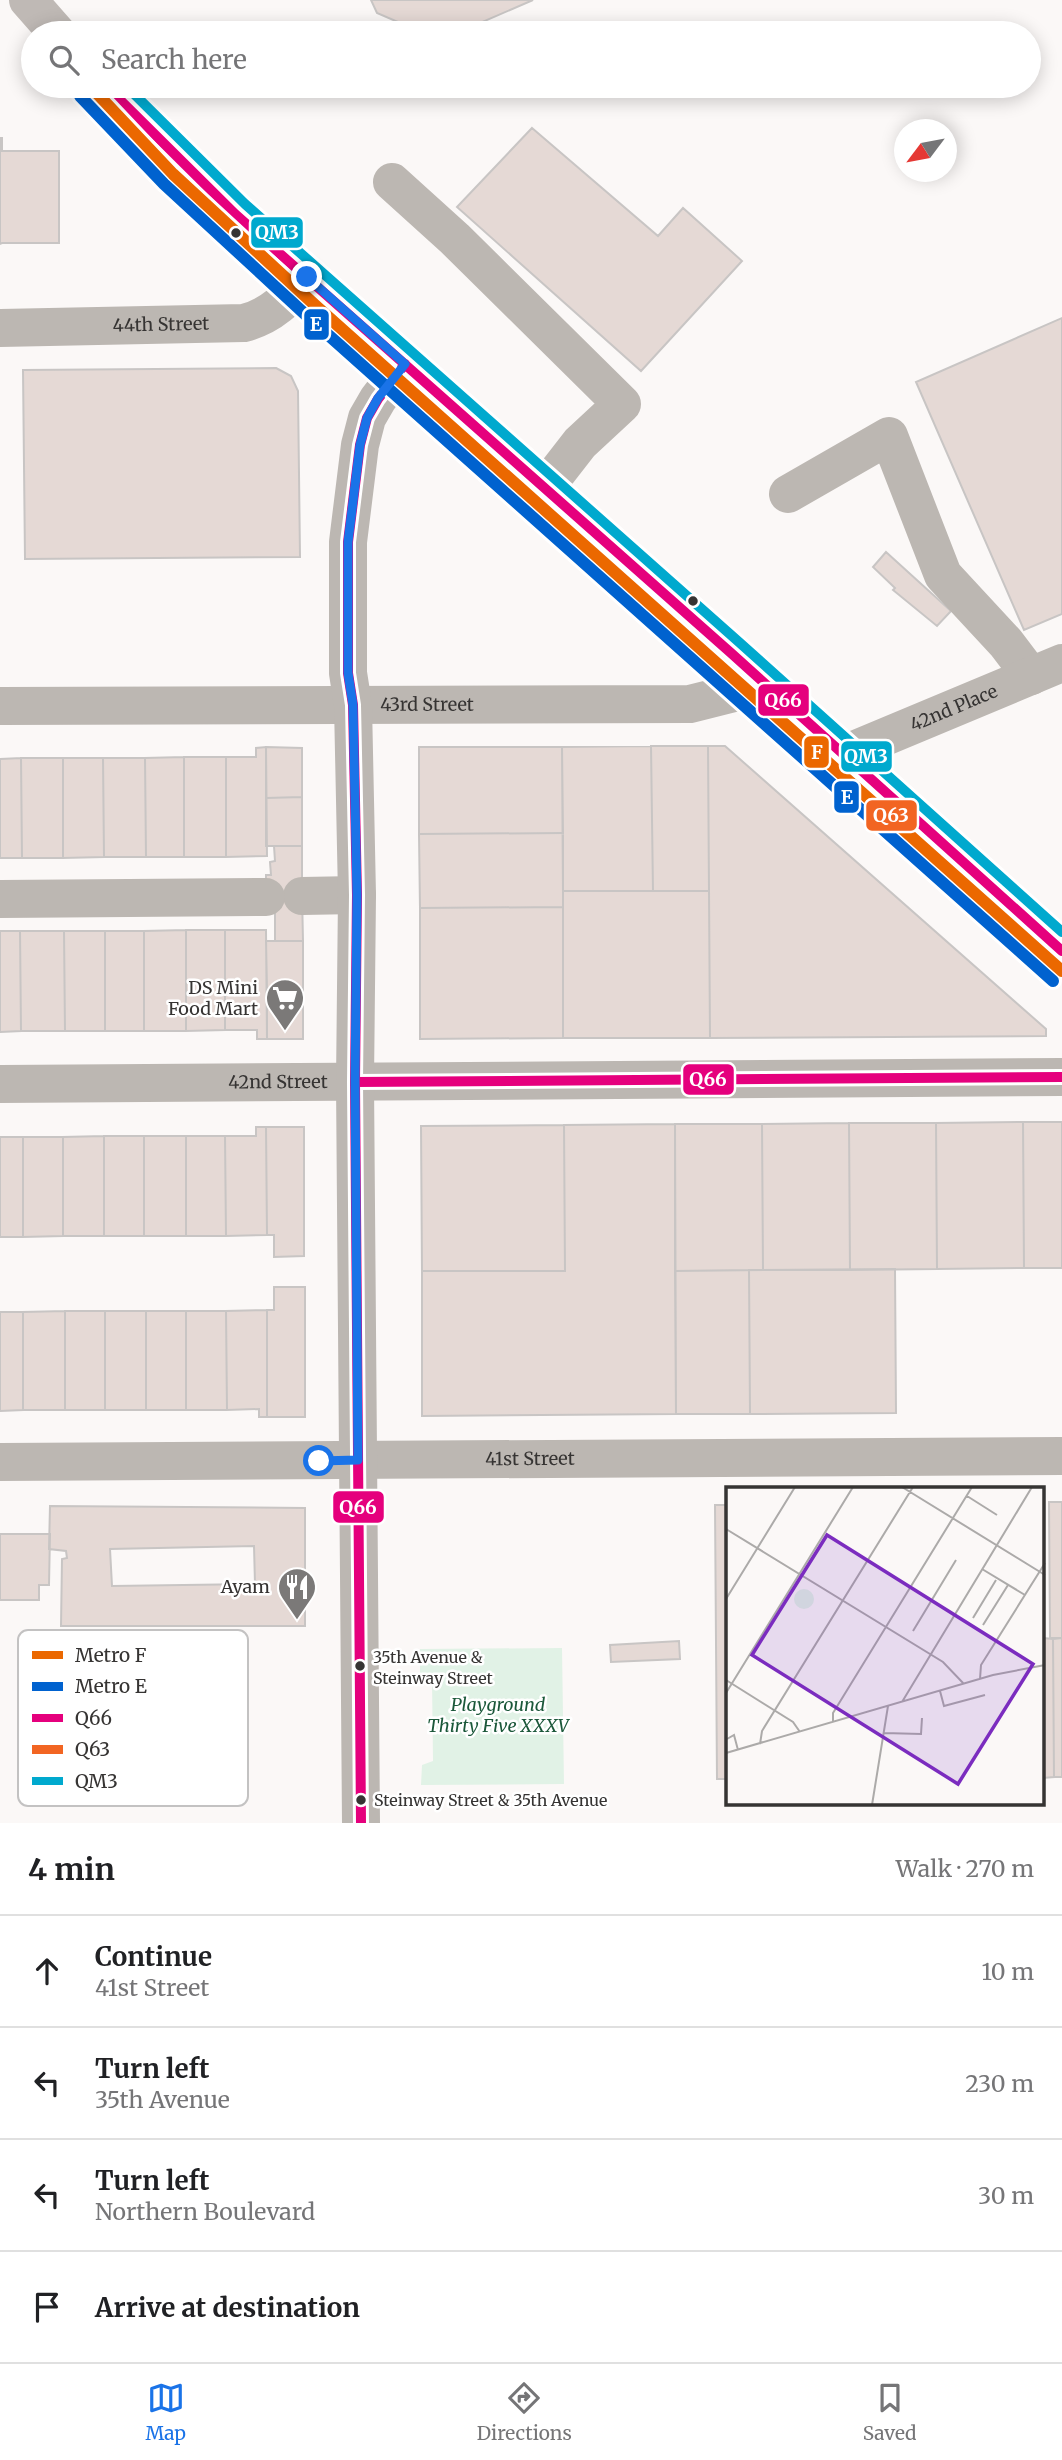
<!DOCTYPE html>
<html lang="en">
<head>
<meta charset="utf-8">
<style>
  body { margin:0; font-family:Merriweather,serif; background:#f6f6f6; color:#202124 }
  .compass { position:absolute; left:894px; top:119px; width:63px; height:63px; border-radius:50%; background:#fff; box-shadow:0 4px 18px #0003; rotate:238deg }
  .stop { position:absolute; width:21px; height:21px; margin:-16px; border:5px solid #1a73e8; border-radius:50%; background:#fff }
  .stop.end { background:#1a73e8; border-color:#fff; box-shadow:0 2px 7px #0008 }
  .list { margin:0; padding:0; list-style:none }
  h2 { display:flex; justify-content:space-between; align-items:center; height:91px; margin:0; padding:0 28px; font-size:30px }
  h2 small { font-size:23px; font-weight:400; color:#757577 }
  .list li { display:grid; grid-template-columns:46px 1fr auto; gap:21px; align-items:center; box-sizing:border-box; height:112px; padding:0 28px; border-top:2px solid #e0e0e0 }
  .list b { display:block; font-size:26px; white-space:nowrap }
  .list p { margin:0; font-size:23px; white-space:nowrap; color:#757577 }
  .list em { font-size:23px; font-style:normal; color:#757577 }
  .icon { flex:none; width:38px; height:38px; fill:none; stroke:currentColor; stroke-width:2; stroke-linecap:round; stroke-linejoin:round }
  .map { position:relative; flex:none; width:1062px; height:1823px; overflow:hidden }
  .search { position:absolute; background:#fff; box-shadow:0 4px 18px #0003; left:21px; right:21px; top:21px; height:77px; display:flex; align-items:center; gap:18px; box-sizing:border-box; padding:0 24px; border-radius:38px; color:#757577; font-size:26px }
  .sheet { height:539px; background:#fff }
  nav { display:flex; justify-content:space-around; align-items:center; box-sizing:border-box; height:98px; border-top:2px solid #e0e0e0; background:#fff; font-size:19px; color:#757577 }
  nav a { display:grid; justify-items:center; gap:4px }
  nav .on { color:#1a73e8 }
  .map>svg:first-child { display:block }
  .green { fill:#e1f2e6 }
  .building { fill:#e5d9d5; stroke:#c8c5c4; stroke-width:2; fill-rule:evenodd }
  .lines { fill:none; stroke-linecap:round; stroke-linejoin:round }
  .minor { stroke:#bcb7b2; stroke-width:38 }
  .major { stroke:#bfb9b5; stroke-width:38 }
  .bus-1-casing { stroke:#fff; stroke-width:16 }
  .bus-2-casing { stroke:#fff; stroke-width:16 }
  .bus-3-casing { stroke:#fff; stroke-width:16 }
  .bus-1 { stroke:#e5007d; stroke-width:10 }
  .bus-2 { stroke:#f26522; stroke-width:10 }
  .bus-3 { stroke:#00a9ce; stroke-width:10 }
  .metro-1-casing { stroke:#fff; stroke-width:18 }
  .metro-2-casing { stroke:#fff; stroke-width:18 }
  .metro-1 { stroke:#eb6800; stroke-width:12 }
  .metro-2 { stroke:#0062cf; stroke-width:12 }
  .route { stroke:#1a73e8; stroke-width:9 }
  .bus-dot { fill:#363433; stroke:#fff; stroke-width:2.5 }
  .labels { text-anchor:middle; stroke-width:5; stroke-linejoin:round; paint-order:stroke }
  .bus-label { font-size:16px; fill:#363433; stroke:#fff; text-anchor:start }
  .street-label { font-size:18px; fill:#363433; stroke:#fff }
  .poi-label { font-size:18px; fill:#363433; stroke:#fff; text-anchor:end }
  .park-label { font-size:18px; font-style:italic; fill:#1b583a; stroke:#fff }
  .inset-road { fill:none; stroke:#acaaa9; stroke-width:2 }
  .view { fill:#7b2cbf; fill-opacity:0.15; stroke:#7b2cbf; stroke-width:3.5 }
  .inset-edge { fill:none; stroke:#363433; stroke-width:3.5 }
  .key { fill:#fff; stroke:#c3c2c2; stroke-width:2 }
  .key-label { font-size:19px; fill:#363433 }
  .line-badge { stroke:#fff; stroke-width:2.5 }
  .badge-label { font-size:19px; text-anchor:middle; font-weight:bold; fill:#fff }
</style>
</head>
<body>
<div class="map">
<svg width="1062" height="1823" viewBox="0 0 1062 1823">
  <rect width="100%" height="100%" fill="#fbf8f7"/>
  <path class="green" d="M 562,1648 L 564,1784 L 421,1785 L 422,1765 L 433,1761 L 432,1680 L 420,1676 L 420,1649 Z"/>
  <path class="building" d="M 371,0 L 533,0 L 457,33 L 421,32 L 377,13 Z
    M 532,128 L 658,236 L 683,208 L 742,261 L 641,371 L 457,207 Z
    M 0,138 L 2,138 L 2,151 L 59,151 L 59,243 L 2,243 L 0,244 Z
    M 1062,318 L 1062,614 L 1024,630 L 916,382 Z
    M 276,368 L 291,376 L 298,391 L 300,557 L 25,559 L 23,370 Z
    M 886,552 L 951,611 L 937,626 L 893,590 L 895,588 L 873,567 Z
    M 651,746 L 653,891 L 563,891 L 562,747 Z
    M 651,746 L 708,746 L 709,891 L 653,891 Z
    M 708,746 L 725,746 L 1046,1029 L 1046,1036 L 710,1038 Z
    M 266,747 L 267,856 L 226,857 L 226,757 L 256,757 L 256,748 Z
    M 266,747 L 302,748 L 302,797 L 266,798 Z
    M 419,747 L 562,747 L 563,833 L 419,834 Z
    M 184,757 L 184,857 L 146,857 L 145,758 Z
    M 184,757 L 226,757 L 226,857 L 184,857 Z
    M 21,758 L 22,858 L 0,858 L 0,759 Z
    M 21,758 L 63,758 L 63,858 L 22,858 Z
    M 63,758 L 103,758 L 104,857 L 63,858 Z
    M 103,758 L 145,758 L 146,857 L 104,857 Z
    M 302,797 L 302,846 L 266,846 L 266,798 Z
    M 563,833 L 563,907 L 420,908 L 419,834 Z
    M 274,846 L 302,846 L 302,894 L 266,894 L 266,875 L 271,875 L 270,862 L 275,861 Z
    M 563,891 L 709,891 L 710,1038 L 563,1038 Z
    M 266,894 L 302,894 L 303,941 L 275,941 L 275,912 Z
    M 563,907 L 563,1038 L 420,1039 L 420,908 Z
    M 186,930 L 186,1031 L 144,1031 L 144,931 Z
    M 186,930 L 225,930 L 225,1030 L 186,1031 Z
    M 225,930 L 266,930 L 267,1039 L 257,1039 L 257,1030 L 225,1030 Z
    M 0,931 L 20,931 L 21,1031 L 0,1032 Z
    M 20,931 L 64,931 L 65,1031 L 21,1031 Z
    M 64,931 L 105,931 L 105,1031 L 65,1031 Z
    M 105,931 L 144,931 L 144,1031 L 105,1031 Z
    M 266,941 L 303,941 L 303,990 L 267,990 Z
    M 267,990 L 303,990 L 303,1039 L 267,1039 Z
    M 1023,1122 L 1024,1268 L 937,1269 L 936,1123 Z
    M 1023,1122 L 1062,1122 L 1062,1268 L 1024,1268 Z
    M 849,1123 L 850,1270 L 763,1270 L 762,1124 Z
    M 849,1123 L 936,1123 L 937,1269 L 850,1270 Z
    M 675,1124 L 762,1124 L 763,1270 L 675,1271 Z
    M 675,1124 L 676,1414 L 422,1416 L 422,1271 L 565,1271 L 564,1125 Z
    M 564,1125 L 565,1271 L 422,1271 L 421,1126 Z
    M 256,1127 L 266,1127 L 267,1235 L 226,1236 L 225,1136 L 256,1136 Z
    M 266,1127 L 304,1127 L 304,1256 L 274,1257 L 274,1235 L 267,1235 Z
    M 104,1136 L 104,1236 L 63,1236 L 63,1137 Z
    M 104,1136 L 144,1136 L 144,1236 L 104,1236 Z
    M 144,1136 L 186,1136 L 186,1236 L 144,1236 Z
    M 186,1136 L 225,1136 L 226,1236 L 186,1236 Z
    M 0,1137 L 23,1137 L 23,1237 L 0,1237 Z
    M 23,1137 L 63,1137 L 63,1236 L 23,1237 Z
    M 895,1269 L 896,1413 L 750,1414 L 749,1270 Z
    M 749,1270 L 750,1414 L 676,1414 L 675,1271 Z
    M 274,1287 L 305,1287 L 305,1417 L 267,1417 L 267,1310 L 274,1310 Z
    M 267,1310 L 267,1417 L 259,1417 L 259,1409 L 227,1410 L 226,1311 Z
    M 65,1311 L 65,1410 L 23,1410 L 23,1312 Z
    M 65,1311 L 105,1311 L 105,1410 L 65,1410 Z
    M 105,1311 L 146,1311 L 146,1410 L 105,1410 Z
    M 146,1311 L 186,1311 L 186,1410 L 146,1410 Z
    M 186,1311 L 226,1311 L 227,1410 L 186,1410 Z
    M 0,1312 L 23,1312 L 23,1410 L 0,1411 Z
    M 1049,1502 L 1062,1502 L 1062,1638 L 1050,1638 Z
    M 715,1505 L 728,1505 L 728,1779 L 717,1779 Z
    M 50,1506 L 305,1508 L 305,1626 L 61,1626 L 62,1559 L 67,1558 L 66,1551 L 49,1549 ZM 254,1546 L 255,1584 L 112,1586 L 110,1549 Z
    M 0,1534 L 50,1534 L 49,1585 L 39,1585 L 39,1600 L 0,1600 Z
    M 1043,1638 L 1053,1639 L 1054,1777 L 1043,1778 Z
    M 1062,1638 L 1062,1777 L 1054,1777 L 1053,1639 Z
    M 679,1641 L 680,1659 L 611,1662 L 610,1645 Z"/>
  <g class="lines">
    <g class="minor">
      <path d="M 392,182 L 455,239 L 622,404 L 580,443 L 545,488"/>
      <path id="s1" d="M 0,328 L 244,323 C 272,316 288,298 307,277"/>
      <path d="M 788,494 L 889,436 L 943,575 L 1006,643 L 1031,676"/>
      <path id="s2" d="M 0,706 L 690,704 L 766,685"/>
      <path id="s3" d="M 844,754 L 1062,663"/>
      <path d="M 302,896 L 357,895"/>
      <path d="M 0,899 L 266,897"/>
      <path id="s4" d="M 0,1084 L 1062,1077"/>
      <path id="s5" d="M 0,1462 L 1062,1456"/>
      <path d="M 361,1823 L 355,1082 L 357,895 L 353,705 L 348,673 L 348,542 L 360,445 L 367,418 L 378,399 L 405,364"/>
    </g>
    <path class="major" d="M 28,0 L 57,33
      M 106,86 L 235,214 L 731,653 L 1062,951"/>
    <defs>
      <path id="bus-1" d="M 106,86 L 235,214 L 731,653 L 1062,951
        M 355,1082 L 1062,1077
        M 361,1823 L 355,1082 L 357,895 L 353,705 L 348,673 L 348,542 L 360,445 L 367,418 L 378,399 L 405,364"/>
      <path id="bus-2" d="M 96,96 L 226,224 L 722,663 L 1053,961"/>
      <path id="bus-3" d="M 126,86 L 245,204 L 740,643 L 1062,932"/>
    </defs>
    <use href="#bus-1" class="bus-1-casing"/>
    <use href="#bus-2" class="bus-2-casing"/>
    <use href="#bus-3" class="bus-3-casing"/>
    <use href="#bus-1" class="bus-1"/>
    <use href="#bus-2" class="bus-2"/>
    <use href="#bus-3" class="bus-3"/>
    <defs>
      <path id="metro-1" d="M 90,86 L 173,174 L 316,306 L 1062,971"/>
      <path id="metro-2" d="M 80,96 L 164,184 L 307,316 L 1053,981"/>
    </defs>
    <use href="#metro-1" class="metro-1-casing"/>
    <use href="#metro-2" class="metro-2-casing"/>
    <use href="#metro-1" class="metro-1"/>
    <use href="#metro-2" class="metro-2"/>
  </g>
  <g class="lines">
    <path class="route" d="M 307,277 L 405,364 L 378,398 L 367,418 L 360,445 L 348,542 L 348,673 L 353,705 L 357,895 L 355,1082 L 358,1460 L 319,1461"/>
  </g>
  <defs>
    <symbol id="supermarket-pin" viewBox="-11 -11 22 30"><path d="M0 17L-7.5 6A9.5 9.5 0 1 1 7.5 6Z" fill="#7b7978" stroke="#fff"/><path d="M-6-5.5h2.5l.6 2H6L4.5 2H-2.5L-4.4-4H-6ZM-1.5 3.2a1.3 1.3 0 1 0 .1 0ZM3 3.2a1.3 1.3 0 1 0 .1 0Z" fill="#fff"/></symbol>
    <symbol id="restaurant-pin" viewBox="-11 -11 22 30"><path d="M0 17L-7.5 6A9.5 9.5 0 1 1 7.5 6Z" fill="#7b7978" stroke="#fff"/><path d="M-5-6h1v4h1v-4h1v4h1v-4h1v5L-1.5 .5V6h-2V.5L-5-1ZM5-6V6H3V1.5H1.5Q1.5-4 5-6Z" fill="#fff"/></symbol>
  </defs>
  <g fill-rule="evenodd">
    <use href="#supermarket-pin" x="263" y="976" width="44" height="60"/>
    <use href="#restaurant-pin" x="275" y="1565" width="44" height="60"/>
  </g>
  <g class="bus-dot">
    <circle cx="236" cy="233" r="6"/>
    <circle cx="693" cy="601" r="6"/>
    <circle cx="360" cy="1666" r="6"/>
    <circle cx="361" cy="1800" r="6"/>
  </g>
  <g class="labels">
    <g class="bus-label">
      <text x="373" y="1663">35th Avenue &amp;<tspan x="373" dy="21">Steinway Street</tspan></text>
      <text x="374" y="1806">Steinway Street &amp; 35th Avenue</text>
    </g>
    <g class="street-label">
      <text dy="6" stroke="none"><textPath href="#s1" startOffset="161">44th Street</textPath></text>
      <text dy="6" stroke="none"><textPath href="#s2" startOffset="427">43rd Street</textPath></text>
      <text dy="6" stroke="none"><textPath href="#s3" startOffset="119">42nd Place</textPath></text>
      <text dy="6" stroke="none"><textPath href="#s4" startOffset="278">42nd Street</textPath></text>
      <text dy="6" stroke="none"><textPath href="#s5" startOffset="530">41st Street</textPath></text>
    </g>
    <g class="poi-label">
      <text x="258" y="994">DS Mini<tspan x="258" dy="21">Food Mart</tspan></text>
      <text x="270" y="1593">Ayam</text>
    </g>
    <g class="park-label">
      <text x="498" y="1711">Playground<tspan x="498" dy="21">Thirty Five XXXV</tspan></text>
    </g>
  </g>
  <g transform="translate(726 1487)">
    <rect width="318" height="318" fill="#fbf8f7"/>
    <path d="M68 112a10 10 0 1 1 20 0a10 10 0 1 1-20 0Z" fill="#e1f2e6"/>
    <path class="inset-road" d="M 176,0 L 319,88M 241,9 L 271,28M 0,42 L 217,175 L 238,197M 256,82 L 299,108M 0,112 L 69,0M 247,131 L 270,93M 257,138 L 282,98M 187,144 L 230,73M 254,192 L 255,178 L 319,76M 0,193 L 67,235 L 74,245M 214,204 L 218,219 L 259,208M 0,206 L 127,0M 176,215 L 306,0M 107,235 L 107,226 L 246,0M 158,246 L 195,247 L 196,231M 1,252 L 8,248 L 12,263M 34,257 L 36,244 L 187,0M 0,266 L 267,188 L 319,178M 146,318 L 162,219"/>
    <path class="view" d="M 101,48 L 307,177 L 232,297 L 26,168 Z"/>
    <rect width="318" height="318" class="inset-edge"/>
  </g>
  <rect x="18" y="1630" width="230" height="176" rx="10" class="key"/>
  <rect x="32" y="1651" width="31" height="8" fill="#eb6800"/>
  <rect x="32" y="1682" width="31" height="9" fill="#0062cf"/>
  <rect x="32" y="1714" width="31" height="8" fill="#e5007d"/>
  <rect x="32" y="1745" width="31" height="9" fill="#f26522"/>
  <rect x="32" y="1777" width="31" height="8" fill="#00a9ce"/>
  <g class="key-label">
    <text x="75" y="1662">Metro F</text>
    <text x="75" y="1693">Metro E</text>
    <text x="75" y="1725">Q66</text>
    <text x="75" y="1756">Q63</text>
    <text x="75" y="1788">QM3</text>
  </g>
  <g class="line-badge">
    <rect x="250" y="216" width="54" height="33" rx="7" fill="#00a9ce"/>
    <rect x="303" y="308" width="27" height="33" rx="7" fill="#0062cf"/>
    <rect x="757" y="683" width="53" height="34" rx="7" fill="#e5007d"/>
    <rect x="803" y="735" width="27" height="34" rx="7" fill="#eb6800"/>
    <rect x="840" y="740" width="53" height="33" rx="7" fill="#00a9ce"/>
    <rect x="833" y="780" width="27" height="34" rx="7" fill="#0062cf"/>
    <rect x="865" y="799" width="53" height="33" rx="7" fill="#f26522"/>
    <rect x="682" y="1063" width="53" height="33" rx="7" fill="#e5007d"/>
    <rect x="332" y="1490" width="53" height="34" rx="7" fill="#e5007d"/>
  </g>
  <g class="badge-label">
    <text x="277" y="239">QM3</text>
    <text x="316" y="331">E</text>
    <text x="783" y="707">Q66</text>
    <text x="817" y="759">F</text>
    <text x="866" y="763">QM3</text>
    <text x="847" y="804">E</text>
    <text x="891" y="822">Q63</text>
    <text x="708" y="1086">Q66</text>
    <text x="358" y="1514">Q66</text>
  </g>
</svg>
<svg class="compass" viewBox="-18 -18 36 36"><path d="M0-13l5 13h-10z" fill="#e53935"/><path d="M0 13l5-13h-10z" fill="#757577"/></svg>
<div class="stop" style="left:319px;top:1461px"></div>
<div class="stop end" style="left:307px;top:277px"></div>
<div class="search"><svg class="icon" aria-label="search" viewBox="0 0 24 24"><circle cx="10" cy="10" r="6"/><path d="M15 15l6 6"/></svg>Search here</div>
</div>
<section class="sheet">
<h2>4 min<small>Walk · 270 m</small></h2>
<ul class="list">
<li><svg class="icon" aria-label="ahead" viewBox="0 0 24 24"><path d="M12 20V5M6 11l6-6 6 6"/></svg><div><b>Continue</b><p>41st Street</p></div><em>10 m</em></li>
<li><svg class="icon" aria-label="left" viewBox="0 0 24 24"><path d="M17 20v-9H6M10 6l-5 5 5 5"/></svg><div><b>Turn left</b><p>35th Avenue</p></div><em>230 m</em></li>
<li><svg class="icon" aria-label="left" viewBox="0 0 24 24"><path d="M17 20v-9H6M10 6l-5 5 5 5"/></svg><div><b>Turn left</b><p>Northern Boulevard</p></div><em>30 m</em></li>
<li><svg class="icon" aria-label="arrive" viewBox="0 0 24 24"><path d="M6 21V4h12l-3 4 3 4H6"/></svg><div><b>Arrive at destination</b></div></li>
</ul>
</section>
<nav>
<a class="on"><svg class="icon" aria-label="map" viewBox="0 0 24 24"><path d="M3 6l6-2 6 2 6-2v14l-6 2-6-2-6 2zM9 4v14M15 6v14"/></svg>Map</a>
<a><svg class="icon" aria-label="directions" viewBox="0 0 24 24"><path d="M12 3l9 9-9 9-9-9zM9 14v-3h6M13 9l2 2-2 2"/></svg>Directions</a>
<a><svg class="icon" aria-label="saved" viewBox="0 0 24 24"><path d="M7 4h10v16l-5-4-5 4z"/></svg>Saved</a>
</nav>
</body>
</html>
